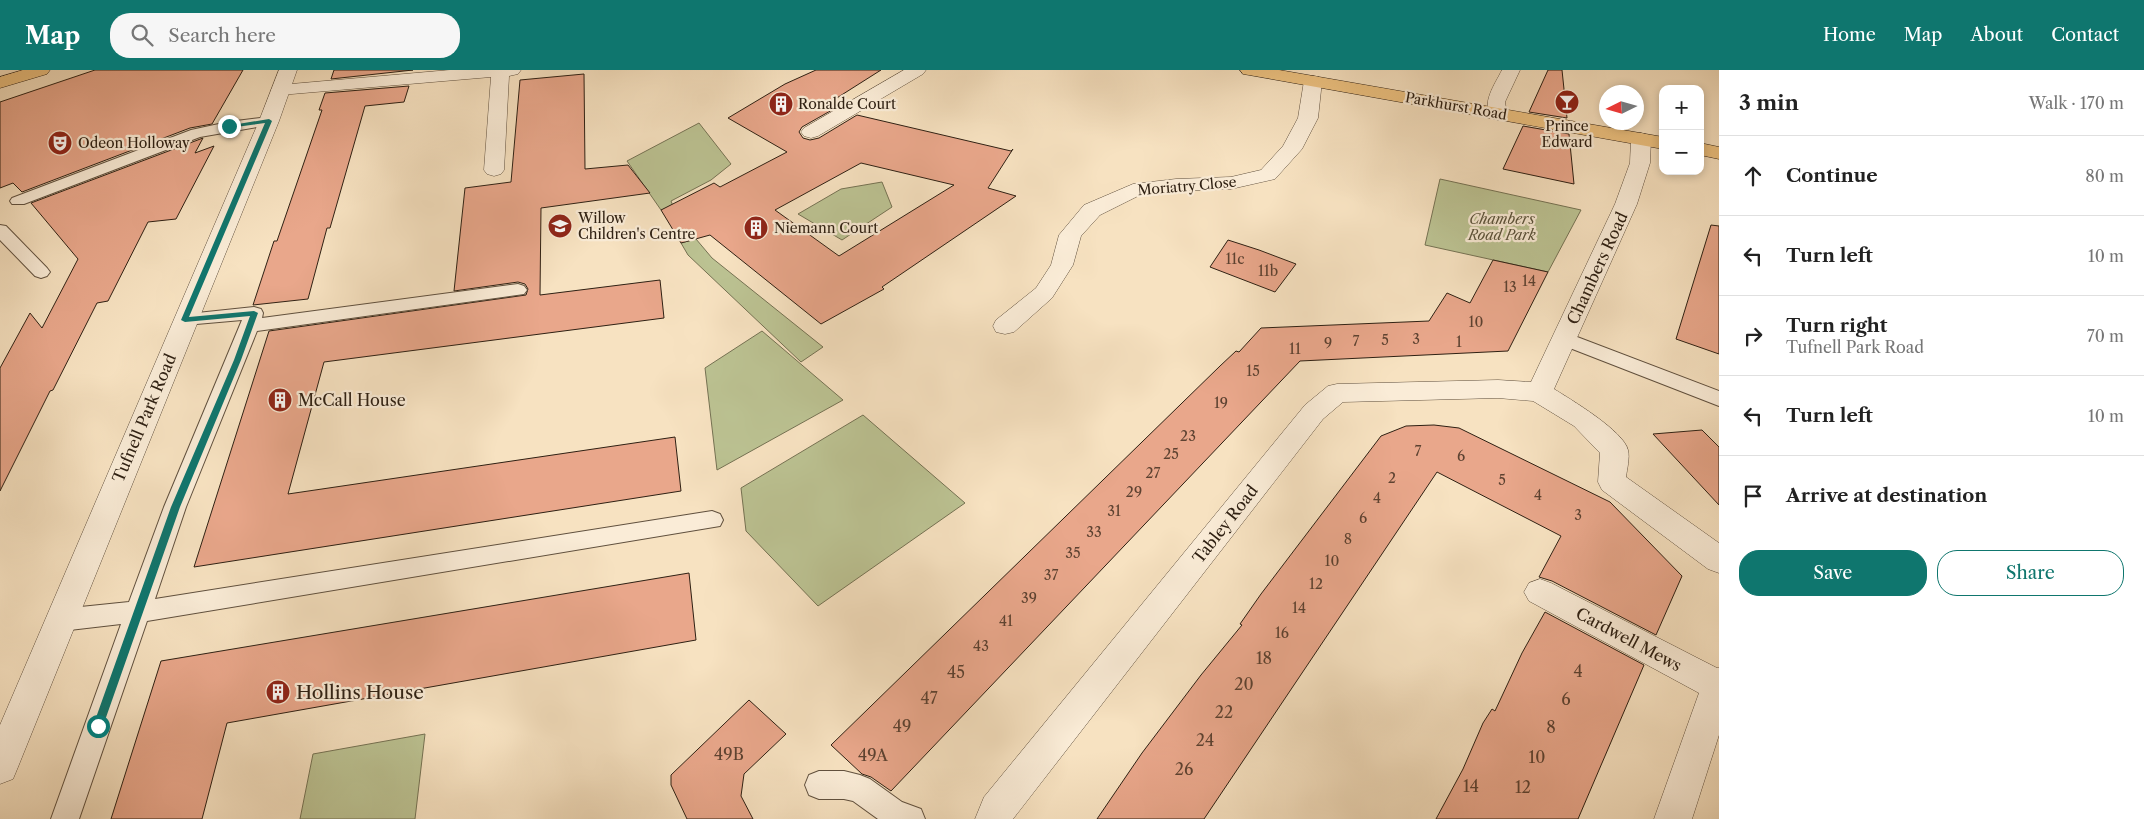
<!DOCTYPE html>
<html lang="en">
<head>
<meta charset="utf-8">
<style>
  body { margin:0; font-family:"Libre Caslon Text",serif; background:#f6f6f6; color:#222 }
  .controls { position:absolute; right:15px; top:15px; display:grid; overflow:hidden; border-radius:10px; box-shadow:0 2px 8px #0003 }
  .controls button { width:45px; height:45px; display:grid; place-items:center; padding:0; border:0; border-bottom:1px solid #e0e0e0; background:#fff; color:#222; font:25px sans-serif }
  .compass { position:absolute; left:1599px; top:15px; width:45px; height:45px; border-radius:50%; background:#fff; box-shadow:0 2px 8px #0003; rotate:265deg }
  .stop { position:absolute; width:15px; height:15px; margin:-11px; border:4px solid #0f766e; border-radius:50%; background:#fff }
  .stop.end { background:#0f766e; border-color:#fff; box-shadow:0 1px 5px #0008 }
  .list { margin:0; padding:0; list-style:none }
  h2 { display:flex; justify-content:space-between; align-items:center; height:65px; margin:0; padding:0 20px; font-size:21px }
  h2 small { font-size:16px; font-weight:400; color:#767676 }
  .list li { display:grid; grid-template-columns:32px 1fr auto; gap:15px; align-items:center; box-sizing:border-box; height:80px; padding:0 20px; border-top:1px solid #e0e0e0 }
  .list b { display:block; font-size:19px; white-space:nowrap }
  .list p { margin:0; font-size:16px; white-space:nowrap; color:#767676 }
  .list em { font-size:16px; font-style:normal; color:#767676 }
  .actions { display:flex; gap:10px; padding:15px 20px }
  .actions a { flex:1; padding:11px 0; border:1px solid #0f766e; border-radius:20px; text-align:center; font-size:18px; color:#0f766e }
  .actions .main { background:#0f766e; color:#fff }
  .icon { flex:none; width:28px; height:28px; fill:none; stroke:currentColor; stroke-width:2; stroke-linecap:round; stroke-linejoin:round }
  .map { position:relative; flex:none; width:1719px; height:749px; overflow:hidden }
  header { display:flex; align-items:center; gap:30px; box-sizing:border-box; height:70px; padding:0 25px; background:#0f766e; color:#fff }
  header strong { font-size:24px }
  nav { display:flex; gap:28px; margin-inline-start:auto; font-size:18px }
  .search { width:350px; height:45px; background:#f6f6f6; display:flex; align-items:center; gap:12px; box-sizing:border-box; padding:0 18px; border-radius:20px; color:#767676; font-size:19px }
  main { display:flex }
  aside { flex:1; background:#fff }
  .map>svg:first-child { display:block }
  .green { fill:#bcc393; stroke:#757253 }
  .building { fill:#e9a78b; stroke:#2e2013; fill-rule:evenodd }
  .lines { fill:none; stroke-linecap:round; stroke-linejoin:round }
  .service-casing { stroke:#60503e; stroke-width:2 }
  .minor-casing { stroke:#60503e; stroke-width:1 }
  .tertiary-casing { stroke:#60503e; stroke-width:1 }
  .trunk-casing { stroke:#2e2013; stroke-width:1 }
  .service { fill:#faecd7; fill-rule:evenodd }
  .minor { fill:#faecd7; fill-rule:evenodd }
  .tertiary { fill:#faecd7; fill-rule:evenodd }
  .trunk { fill:#ecc180; fill-rule:evenodd }
  .route { fill:#0f766e }
  .labels { text-anchor:middle; stroke-width:4.5; stroke-linejoin:round; paint-order:stroke }
  .far-poi-label { font-size:14px; fill:#2e2013; stroke:#faecd7; text-anchor:start }
  .far-street-label { font-size:14px; fill:#2e2013; stroke:#faecd7 }
  .far-park-label { font-size:14px; font-style:italic; fill:#595139; stroke:#faecd7 }
  .number-label { font-size:14px; fill:#5d4231 }
  .street-label { font-size:16px; fill:#2e2013; stroke:#faecd7 }
  .poi-label { font-size:16px; fill:#2e2013; stroke:#faecd7; text-anchor:start }
  .near-number-label { font-size:16px; fill:#5d4231 }
  .near-poi-label { font-size:19px; fill:#2e2013; stroke:#faecd7; text-anchor:start }
</style>
</head>
<body>
<header>
<strong>Map</strong>
<div class="search"><svg class="icon" aria-label="search" viewBox="0 0 24 24"><circle cx="10" cy="10" r="6"/><path d="M15 15l6 6"/></svg>Search here</div>
<nav><a>Home</a><a>Map</a><a>About</a><a>Contact</a></nav>
</header>
<main>
<div class="map">
<svg width="1719" height="749" viewBox="0 0 1719 749">
  <rect width="100%" height="100%" fill="#f7e2c1"/>
  <filter id="stains"><feTurbulence type="fractalNoise" baseFrequency=".004" numOctaves="4"/><feColorMatrix values="0 0 0 0 .2 0 0 0 0 .09 0 0 0 0 .02 0 0 0 .5 -.17"/></filter>
  <radialGradient id="worn" r=".72"><stop offset=".6" stop-color="#630" stop-opacity="0"/><stop offset="1" stop-color="#630" stop-opacity=".3"/></radialGradient>
  <path class="green" d="M 699,53 L 731,94 L 711,110 L 671,131 L 673,136 L 661,140 L 627,91 Z
    M 1440,109 L 1581,140 L 1548,202 L 1425,175 Z
    M 882,112 L 892,137 L 842,170 L 798,144 L 841,119 Z
    M 696,169 L 712,188 L 823,277 L 801,292 L 688,185 L 681,173 Z
    M 762,261 L 843,330 L 717,400 L 705,298 Z
    M 863,345 L 965,433 L 818,536 L 746,461 L 741,418 Z
    M 425,664 L 415,749 L 300,749 L 313,684 Z"/>
  <path class="building" d="M 95,0 L 243,0 L 212,54 L 190,58 L 22,122 L 13,113 L 0,118 L 0,32 Z
    M 334,0 L 413,0 L 331,9 Z
    M 816,0 L 881,0 L 821,38 L 832,40 L 802,57 L 799,62 L 803,68 L 810,70 L 819,68 L 857,45 L 1011,81 L 1013,79 L 988,118 L 1016,126 L 882,217 L 884,219 L 821,254 L 710,165 L 681,173 L 661,140 L 714,113 L 720,117 L 787,82 L 728,48 L 785,14 ZM 861,93 L 954,115 L 839,186 L 775,140 Z
    M 1548,0 L 1562,0 L 1567,48 L 1529,42 Z
    M 584,4 L 585,99 L 628,95 L 650,123 L 541,138 L 540,225 L 660,210 L 664,248 L 324,292 L 288,424 L 675,367 L 681,421 L 194,497 L 269,261 L 526,225 L 528,219 L 525,214 L 518,212 L 454,221 L 465,118 L 511,112 L 520,10 Z
    M 409,16 L 404,32 L 365,36 L 330,158 L 327,158 L 308,229 L 253,235 L 274,171 L 277,171 L 322,40 L 319,40 L 325,23 Z
    M 1523,56 L 1569,64 L 1574,114 L 1503,99 Z
    M 203,68 L 195,83 L 214,76 L 176,149 L 148,152 L 108,231 L 97,233 L 53,320 L 50,321 L 0,421 L 0,298 L 30,243 L 42,258 L 78,189 L 31,133 Z
    M 1711,155 L 1719,156 L 1719,284 L 1676,269 Z
    M 1228,170 L 1259,180 L 1296,194 L 1275,222 L 1210,197 Z
    M 1493,190 L 1548,202 L 1508,281 L 1300,291 L 891,721 L 871,707 L 862,704 L 831,675 L 1220,296 L 1236,281 L 1239,282 L 1261,258 L 1429,251 L 1447,223 L 1470,233 Z
    M 1434,355 L 1459,358 L 1610,432 L 1682,506 L 1656,565 L 1552,511 L 1539,507 L 1561,466 L 1437,402 L 1204,749 L 1097,749 L 1142,683 L 1201,605 L 1242,555 L 1240,554 L 1261,524 L 1381,366 L 1406,356 Z
    M 1702,360 L 1719,377 L 1719,435 L 1653,364 Z
    M 689,503 L 696,570 L 227,653 L 202,749 L 111,749 L 161,591 Z
    M 1545,542 L 1644,595 L 1578,749 L 1436,749 L 1463,699 L 1483,653 L 1492,639 L 1495,641 L 1522,583 Z
    M 749,630 L 786,664 L 744,704 L 741,726 L 753,749 L 687,749 L 671,715 L 671,705 Z"/>
  <g class="lines">
    <defs>
      <path id="service" d="M 269,47 L 274,48 L 276,51 L 274,54 L 200,67 L 24,134 L 12,134 L 10,131 L 12,128 L 191,60 L 228,52 Z
        M 0,155 L 6,156 L 47,198 L 50,202 L 47,206 L 41,208 L 35,206 L 0,170 Z
        M 518,214 L 524,216 L 527,220 L 524,224 L 257,261 L 186,437 L 155,529 L 712,441 L 720,444 L 723,450 L 720,456 L 147,551 L 79,749 L 51,749 L 121,554 L 61,561 L 52,558 L 49,550 L 52,542 L 61,539 L 129,532 L 164,437 L 242,250 L 185,255 L 178,253 L 176,249 L 178,245 L 254,237 L 261,239 L 263,243 L 262,248 Z
        M 1564,262 L 1719,321 L 1719,336 L 1557,273 L 1554,268 L 1557,263 Z
        M 819,701 L 844,701 L 860,705 L 870,709 L 902,732 L 921,739 L 925,749 L 878,749 L 853,731 L 844,729 L 819,729 L 809,725 L 805,715 L 809,705 Z"/>
      <path id="minor" d="M 450,0 L 521,0 L 518,4 L 509,6 L 504,100 L 501,104 L 494,106 L 487,104 L 484,100 L 491,7 L 280,25 L 274,24 L 271,20 L 274,16 L 280,15 Z
        M 904,0 L 926,0 L 923,4 L 818,66 L 811,68 L 804,66 L 801,62 L 804,58 Z
        M 1502,0 L 1520,0 L 1505,32 L 1507,44 L 1505,48 L 1498,50 L 1491,48 C 1481,33 1495,14 1502,0 Z
        M 1313,6 L 1319,7 L 1322,11 L 1318,48 L 1302,79 L 1275,109 L 1231,119 L 1176,121 L 1138,126 L 1100,145 L 1081,166 L 1073,195 L 1052,228 L 1014,262 L 1005,264 L 996,262 L 993,256 L 996,250 L 1036,218 L 1051,195 L 1059,165 L 1084,135 L 1133,114 L 1176,109 L 1231,107 L 1261,100 L 1283,76 L 1298,48 L 1304,11 L 1307,7 Z
        M 1641,63 L 1648,65 L 1651,69 L 1650,93 L 1637,134 L 1554,319 C 1570,329 1624,361 1628,380 C 1630,388 1627,399 1626,407 L 1719,473 L 1719,503 L 1708,499 L 1602,420 L 1598,412 L 1600,383 L 1574,356 L 1533,331 L 1498,328 L 1343,332 L 1323,349 L 1013,749 L 975,749 L 984,727 L 1305,335 L 1328,316 L 1337,314 L 1498,310 L 1531,312 L 1615,134 L 1630,93 L 1631,69 L 1634,65 Z
        M 1540,509 L 1551,513 L 1717,598 L 1719,598 L 1719,665 L 1692,749 L 1654,749 L 1699,623 L 1529,531 L 1524,522 L 1529,513 Z"/>
      <path id="tertiary" d="M 279,0 L 297,0 L 279,51 L 18,697 L 13,709 L 0,714 L 0,655 L 259,51 Z"/>
      <path id="trunk" d="M 23,0 L 50,0 L 47,4 L 0,18 L 0,7 Z
        M 1240,0 L 1279,0 L 1663,67 L 1663,79 L 1249,5 L 1243,4 Z
        M 1700,73 L 1719,77 L 1719,89 L 1700,85 Z"/>
    </defs>
    <use href="#service" class="service-casing"/>
    <use href="#minor" class="minor-casing"/>
    <use href="#tertiary" class="tertiary-casing"/>
    <use href="#trunk" class="trunk-casing"/>
    <use href="#service" class="service"/>
    <use href="#minor" class="minor"/>
    <use href="#tertiary" class="tertiary"/>
    <use href="#trunk" class="trunk"/>
  </g>
  <path class="route" d="M 269,49 L 272,51 L 189,247 L 254,241 L 258,243 L 241,290 L 180,437 L 103,656 L 98,661 L 93,656 L 171,437 L 234,290 L 250,246 L 185,252 L 181,250 L 265,53 L 229,58 L 226,56 Z"/>
  <defs>
    <symbol id="bar-disc" viewBox="-11 -11 22 22"><circle r="9.5" fill="#8f2418" stroke="#faecd7"/><path d="M-6-5H6L.8 .8V4.5H3.5V6h-7V4.5H-.8V.8Z" fill="#fff"/></symbol>
    <symbol id="building-disc" viewBox="-11 -11 22 22"><circle r="9.5" fill="#8f2418" stroke="#faecd7"/><path d="M-4-6H4V6H1V3H-1V6H-4ZM-2.5-4.3h1.7v1.8h-1.7ZM.8-4.3h1.7v1.8H.8ZM-2.5-1h1.7V.8h-1.7ZM.8-1h1.7V.8H.8Z" fill="#fff"/></symbol>
    <symbol id="theatre-disc" viewBox="-11 -11 22 22"><circle r="9.5" fill="#8f2418" stroke="#faecd7"/><path d="M-5-5.5Q0-4 5-5.5V0Q5 5 0 6Q-5 5-5 0ZM-3.3-2.5H-1v1.5H-3.3ZM1-2.5H3.3v1.5H1ZM-2.8 1Q0 5.5 2.8 1Z" fill="#fff"/></symbol>
    <symbol id="school-disc" viewBox="-11 -11 22 22"><circle r="9.5" fill="#8f2418" stroke="#faecd7"/><path d="M0-5L7-2L0 1L-7-2ZM-4 1L0 2.5L4 1V4Q0 6-4 4Z" fill="#fff"/></symbol>
  </defs>
  <g fill-rule="evenodd">
    <use href="#bar-disc" x="1553" y="18" width="28" height="28"/>
    <use href="#building-disc" x="767" y="20" width="28" height="28"/>
    <use href="#theatre-disc" x="46" y="59" width="28" height="28"/>
    <use href="#school-disc" x="546" y="142" width="28" height="28"/>
    <use href="#building-disc" x="742" y="144" width="28" height="28"/>
    <use href="#building-disc" x="266" y="316" width="28" height="28"/>
    <use href="#building-disc" x="264" y="608" width="28" height="28"/>
  </g>
  <g class="labels">
    <g class="far-poi-label">
      <text x="798" y="39">Ronalde Court</text>
      <text x="1567" y="61" text-anchor="middle">Prince<tspan x="1567" dy="16">Edward</tspan></text>
      <text x="78" y="78">Odeon Holloway</text>
      <text x="578" y="153">Willow<tspan x="578" dy="16">Children's Centre</tspan></text>
      <text x="774" y="163">Niemann Court</text>
    </g>
    <g class="far-street-label">
      <text transform="translate(1456 36) rotate(10)" y="5">Parkhurst Road</text>
      <text transform="translate(1187 116) rotate(-5)" y="5">Moriatry Close</text>
    </g>
    <g class="far-park-label">
      <text x="1502" y="154">Chambers<tspan x="1502" dy="16">Road Park</tspan></text>
    </g>
    <g class="number-label">
      <text x="1235" y="194">11c</text>
      <text x="1268" y="206">11b</text>
      <text x="1529" y="216">14</text>
      <text x="1510" y="222">13</text>
      <text x="1476" y="257">10</text>
      <text x="1416" y="274">3</text>
      <text x="1385" y="275">5</text>
      <text x="1356" y="276">7</text>
      <text x="1459" y="277">1</text>
      <text x="1328" y="278">9</text>
      <text x="1295" y="284">11</text>
      <text x="1253" y="306">15</text>
      <text x="1221" y="338">19</text>
      <text x="1188" y="371">23</text>
      <text x="1418" y="386">7</text>
      <text x="1171" y="389">25</text>
      <text x="1461" y="391">6</text>
      <text x="1153" y="408">27</text>
      <text x="1392" y="413">2</text>
      <text x="1502" y="415">5</text>
      <text x="1134" y="427">29</text>
      <text x="1538" y="430">4</text>
      <text x="1377" y="433">4</text>
      <text x="1114" y="446">31</text>
      <text x="1578" y="450">3</text>
      <text x="1363" y="453">6</text>
      <text x="1094" y="467">33</text>
      <text x="1348" y="474">8</text>
      <text x="1073" y="488">35</text>
      <text x="1332" y="496">10</text>
      <text x="1051" y="510">37</text>
      <text x="1316" y="519">12</text>
      <text x="1029" y="533">39</text>
      <text x="1299" y="543">14</text>
      <text x="1006" y="556">41</text>
      <text x="1282" y="568">16</text>
      <text x="981" y="581">43</text>
    </g>
    <g class="street-label">
      <text transform="translate(1597 198) rotate(-65)" y="6">Chambers Road</text>
      <text transform="translate(144 348) rotate(-67)" y="6">Tufnell Park Road</text>
      <text transform="translate(1225 454) rotate(-52)" y="6">Tabley Road</text>
      <text transform="translate(1629 569) rotate(28)" y="6">Cardwell Mews</text>
    </g>
    <g class="poi-label">
      <text x="298" y="336">McCall House</text>
    </g>
    <g class="near-number-label">
      <text x="1264" y="594">18</text>
      <text x="1578" y="607">4</text>
      <text x="956" y="608">45</text>
      <text x="1244" y="620">20</text>
      <text x="929" y="634">47</text>
      <text x="1566" y="635">6</text>
      <text x="1224" y="648">22</text>
      <text x="902" y="662">49</text>
      <text x="1551" y="663">8</text>
      <text x="1205" y="676">24</text>
      <text x="729" y="690">49B</text>
      <text x="873" y="691">49A</text>
      <text x="1537" y="693">10</text>
      <text x="1184" y="705">26</text>
      <text x="1471" y="722">14</text>
      <text x="1523" y="723">12</text>
    </g>
    <g class="near-poi-label">
      <text x="296" y="629">Hollins House</text>
    </g>
  </g>
  <rect width="100%" height="100%" filter="url(#stains)"/>
  <rect width="100%" height="100%" fill="url(#worn)"/>
</svg>
<div class="controls">
<button>+</button>
<button>−</button>
</div>
<svg class="compass" viewBox="-18 -18 36 36"><path d="M0-13l5 13h-10z" fill="#e53935"/><path d="M0 13l5-13h-10z" fill="#767676"/></svg>
<div class="stop" style="left:98px;top:656px"></div>
<div class="stop end" style="left:229px;top:56px"></div>
</div>
<aside>
<h2>3 min<small>Walk · 170 m</small></h2>
<ul class="list">
<li><svg class="icon" aria-label="ahead" viewBox="0 0 24 24"><path d="M12 20V5M6 11l6-6 6 6"/></svg><div><b>Continue</b></div><em>80 m</em></li>
<li><svg class="icon" aria-label="left" viewBox="0 0 24 24"><path d="M17 20v-9H6M10 6l-5 5 5 5"/></svg><div><b>Turn left</b></div><em>10 m</em></li>
<li><svg class="icon" aria-label="right" viewBox="0 0 24 24"><path d="M7 20v-9h11M14 6l5 5-5 5"/></svg><div><b>Turn right</b><p>Tufnell Park Road</p></div><em>70 m</em></li>
<li><svg class="icon" aria-label="left" viewBox="0 0 24 24"><path d="M17 20v-9H6M10 6l-5 5 5 5"/></svg><div><b>Turn left</b></div><em>10 m</em></li>
<li><svg class="icon" aria-label="arrive" viewBox="0 0 24 24"><path d="M6 21V4h12l-3 4 3 4H6"/></svg><div><b>Arrive at destination</b></div></li>
</ul>
<div class="actions"><a class="main">Save</a><a>Share</a></div>
</aside>
</main>
</body>
</html>
